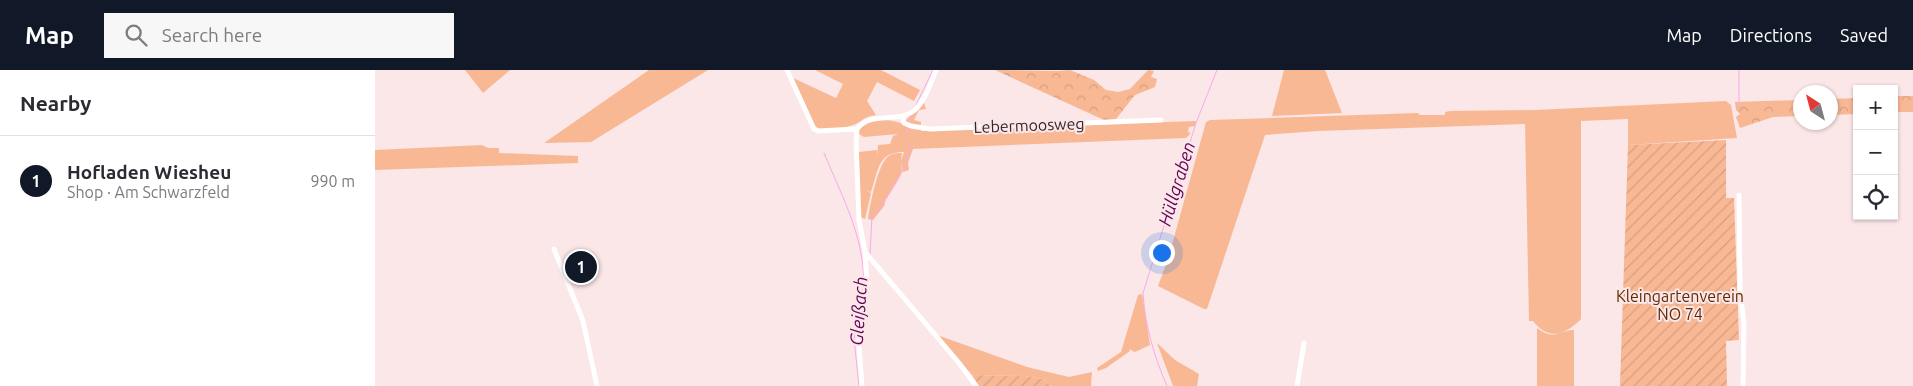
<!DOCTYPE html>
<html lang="en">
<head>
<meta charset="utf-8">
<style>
  body { margin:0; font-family:Ubuntu,sans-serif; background:#f7f7f7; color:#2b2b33 }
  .controls { position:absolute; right:15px; top:15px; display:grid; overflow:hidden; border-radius:0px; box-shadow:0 1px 4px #0004 }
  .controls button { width:45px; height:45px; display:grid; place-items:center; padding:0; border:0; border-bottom:1px solid #e1e1e2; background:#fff; color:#2b2b33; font:25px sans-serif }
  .compass { position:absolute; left:1418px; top:15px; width:45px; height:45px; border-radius:50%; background:#fff; box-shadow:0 1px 4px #0004; rotate:324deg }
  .you { position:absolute; left:786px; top:182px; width:18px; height:18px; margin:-12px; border:4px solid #fff; border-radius:50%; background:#1a73e8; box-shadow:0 0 0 8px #1a73e833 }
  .badge { display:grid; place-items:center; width:32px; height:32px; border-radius:50%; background:#111827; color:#fff; font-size:16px; font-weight:700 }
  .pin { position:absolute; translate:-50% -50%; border:2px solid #fff; box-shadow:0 1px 5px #0006 }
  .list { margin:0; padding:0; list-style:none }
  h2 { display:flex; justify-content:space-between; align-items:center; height:65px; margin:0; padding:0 20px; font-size:21px }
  h2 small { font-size:16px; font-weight:400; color:#7c7c81 }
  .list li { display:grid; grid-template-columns:32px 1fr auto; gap:15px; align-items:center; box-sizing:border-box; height:90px; padding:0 20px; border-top:1px solid #e1e1e2 }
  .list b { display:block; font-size:19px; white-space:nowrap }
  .list p { margin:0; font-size:16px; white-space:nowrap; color:#7c7c81 }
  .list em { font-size:16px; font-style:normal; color:#7c7c81 }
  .icon { flex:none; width:28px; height:28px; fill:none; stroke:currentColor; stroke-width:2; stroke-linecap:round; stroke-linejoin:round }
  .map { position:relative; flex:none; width:1538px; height:316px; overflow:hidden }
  header { display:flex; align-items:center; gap:30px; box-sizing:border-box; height:70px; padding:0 25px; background:#111827; color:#fff }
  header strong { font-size:24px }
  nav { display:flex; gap:28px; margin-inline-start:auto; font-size:18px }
  .search { width:350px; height:45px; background:#f7f7f7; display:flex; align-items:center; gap:12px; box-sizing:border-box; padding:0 18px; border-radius:0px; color:#7c7c81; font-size:19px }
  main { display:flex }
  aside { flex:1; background:#fff }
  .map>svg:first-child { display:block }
  .grass { fill:#f9b894 }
  .forest { fill:url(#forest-crowns) }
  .garden { fill:url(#garden-furrows) }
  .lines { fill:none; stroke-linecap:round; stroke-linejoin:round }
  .stream { stroke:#f7abea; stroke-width:1 }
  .street { stroke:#fff; stroke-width:5 }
  .labels { text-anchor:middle; stroke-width:4; stroke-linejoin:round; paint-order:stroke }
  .street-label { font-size:16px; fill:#352829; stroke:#fbe6e8 }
  .park-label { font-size:16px; fill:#602b04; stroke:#fbe6e8 }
  .water-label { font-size:18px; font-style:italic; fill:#610458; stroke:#fbe6e8 }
</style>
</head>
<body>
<header>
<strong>Map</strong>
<div class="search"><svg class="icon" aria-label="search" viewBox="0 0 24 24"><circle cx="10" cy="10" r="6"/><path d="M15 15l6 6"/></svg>Search here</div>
<nav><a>Map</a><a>Directions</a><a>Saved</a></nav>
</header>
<main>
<aside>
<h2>Nearby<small></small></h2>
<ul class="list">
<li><span class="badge">1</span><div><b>Hofladen Wiesheu</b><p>Shop · Am Schwarzfeld</p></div><em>990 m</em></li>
</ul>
</aside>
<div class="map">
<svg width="1538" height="316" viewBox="0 0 1538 316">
  <defs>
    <pattern id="forest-crowns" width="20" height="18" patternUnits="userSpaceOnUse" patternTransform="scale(1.25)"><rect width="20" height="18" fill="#f9b894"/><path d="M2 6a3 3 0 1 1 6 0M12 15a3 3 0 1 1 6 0" fill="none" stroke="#d69e80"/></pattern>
    <pattern id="garden-furrows" width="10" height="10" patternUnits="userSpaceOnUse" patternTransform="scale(1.25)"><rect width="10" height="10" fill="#f9b894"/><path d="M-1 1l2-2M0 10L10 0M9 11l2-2" fill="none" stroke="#d69e80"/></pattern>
  </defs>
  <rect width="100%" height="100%" fill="#fbe6e8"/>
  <path class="grass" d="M 90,0 L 135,0 L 108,23 Z
    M 274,0 L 333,0 L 216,72 L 169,73 Z
    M 440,0 L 506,0 L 545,20 L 539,31 L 502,12 L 492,31 L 501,45 C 487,47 489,51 478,55 C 468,59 456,59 445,60 L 440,56 L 418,8 L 461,28 L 468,14 Z
    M 909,0 L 950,0 L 967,43 L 897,46 Z
    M 548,30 L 551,39 L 544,40 L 539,50 L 546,52 L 546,61 L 821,51 L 820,56 L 814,57 L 813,62 L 816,63 L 811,68 L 538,79 L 533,93 L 534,100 L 528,102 L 526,92 L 527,102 L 511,129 L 509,136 L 498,150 L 493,149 C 495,135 503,91 515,85 C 519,83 523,83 527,83 L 526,91 L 529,82 C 503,81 503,101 496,122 L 492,121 L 496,123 L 490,149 L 485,147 L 484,82 L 502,80 L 502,87 L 503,75 L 515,74 L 518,66 L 523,64 L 489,67 L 484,64 L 484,60 C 494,46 514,49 528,54 Z
    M 1351,31 L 1356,35 L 1362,68 L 1253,75 L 1253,49 L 1206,51 L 1206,249 C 1190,265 1174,271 1158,251 L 1154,251 L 1150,54 L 943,61 L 890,65 L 832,239 L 829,239 L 783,216 L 793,189 L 831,52 L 835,50 L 1043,43 L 1045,45 L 1070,45 L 1070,42 L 1075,41 L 1160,40 Z
    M 107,75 L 113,78 L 124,78 L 124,83 L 203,86 L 203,93 L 0,100 L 0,80 Z
    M 767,224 L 775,275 L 760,282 L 754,279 L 755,281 L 731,298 L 723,301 L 722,298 L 746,282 L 763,225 Z
    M 1162,258 C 1180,271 1182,261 1199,260 L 1199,316 L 1162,316 Z
    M 562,265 L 652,297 L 694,307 L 717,302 L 716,316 L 676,316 L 668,309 L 649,306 L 597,305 Z
    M 782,273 L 800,290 L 824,304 L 822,316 L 798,316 Z"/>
  <path class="forest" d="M 620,0 L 682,1 L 695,0 L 719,10 L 731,20 L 743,22 L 755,19 L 773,0 L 779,1 L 776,7 L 782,9 L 780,17 L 760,25 L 741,49 L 729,50 Z
    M 1519,26 L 1538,26 L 1538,42 L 1519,42 Z
    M 1482,28 L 1482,44 L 1456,45 L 1456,29 Z
    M 1425,30 L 1425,46 L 1398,47 L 1365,58 L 1361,47 L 1365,44 L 1361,40 L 1360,32 Z"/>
  <path class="garden" d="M 1351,70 L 1351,128 L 1359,128 L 1364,270 L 1351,271 L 1352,316 L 1245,316 L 1253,75 Z
    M 597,305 L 649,306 L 668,309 L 676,316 L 604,316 Z"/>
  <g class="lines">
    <path class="stream" d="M 1364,0 L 1364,37
      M 541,35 L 558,0
      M 535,52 L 538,44
      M 531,65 L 533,56
      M 533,73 L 534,81
      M 449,83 C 468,129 493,173 488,224
      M 495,184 L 497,146 C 511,131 529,104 533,84
      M 484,316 L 479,269 L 484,243
      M 792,316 C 779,286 770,256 768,223 L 821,53 L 842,0"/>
    <path class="street" d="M 412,0 L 439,59 L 443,61 L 482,59
      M 527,46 L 529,53 L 536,56 L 555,59 L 786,50
      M 482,59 L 481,72 L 484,150 L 490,182 L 492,214 L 483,263 L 487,316
      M 482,59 C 496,40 524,55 541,39 C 551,28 556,13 561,0
      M 1364,125 L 1365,220 L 1369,254 L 1368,316
      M 179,179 L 208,251 L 222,316
      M 490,182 L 584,293 L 601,316
      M 922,316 L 929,273"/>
  </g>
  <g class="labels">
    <g class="street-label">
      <text transform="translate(654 55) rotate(-2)" y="6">Lebermoosweg</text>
    </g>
    <g class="park-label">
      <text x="1305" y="232">Kleingartenverein<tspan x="1305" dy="18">NO 74</tspan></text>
    </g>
    <g class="water-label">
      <text transform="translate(802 114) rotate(-73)" y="6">Hüllgraben</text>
      <text transform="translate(484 241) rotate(-86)" y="6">Gleißach</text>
    </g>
  </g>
</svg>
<div class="controls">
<button>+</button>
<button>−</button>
<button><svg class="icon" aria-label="locate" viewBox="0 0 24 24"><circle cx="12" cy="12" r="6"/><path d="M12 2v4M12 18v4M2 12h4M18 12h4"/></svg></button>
</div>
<svg class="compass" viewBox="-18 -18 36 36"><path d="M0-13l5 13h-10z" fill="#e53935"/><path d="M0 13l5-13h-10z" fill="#7c7c81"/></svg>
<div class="you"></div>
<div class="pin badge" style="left:206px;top:197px">1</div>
</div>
</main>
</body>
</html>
